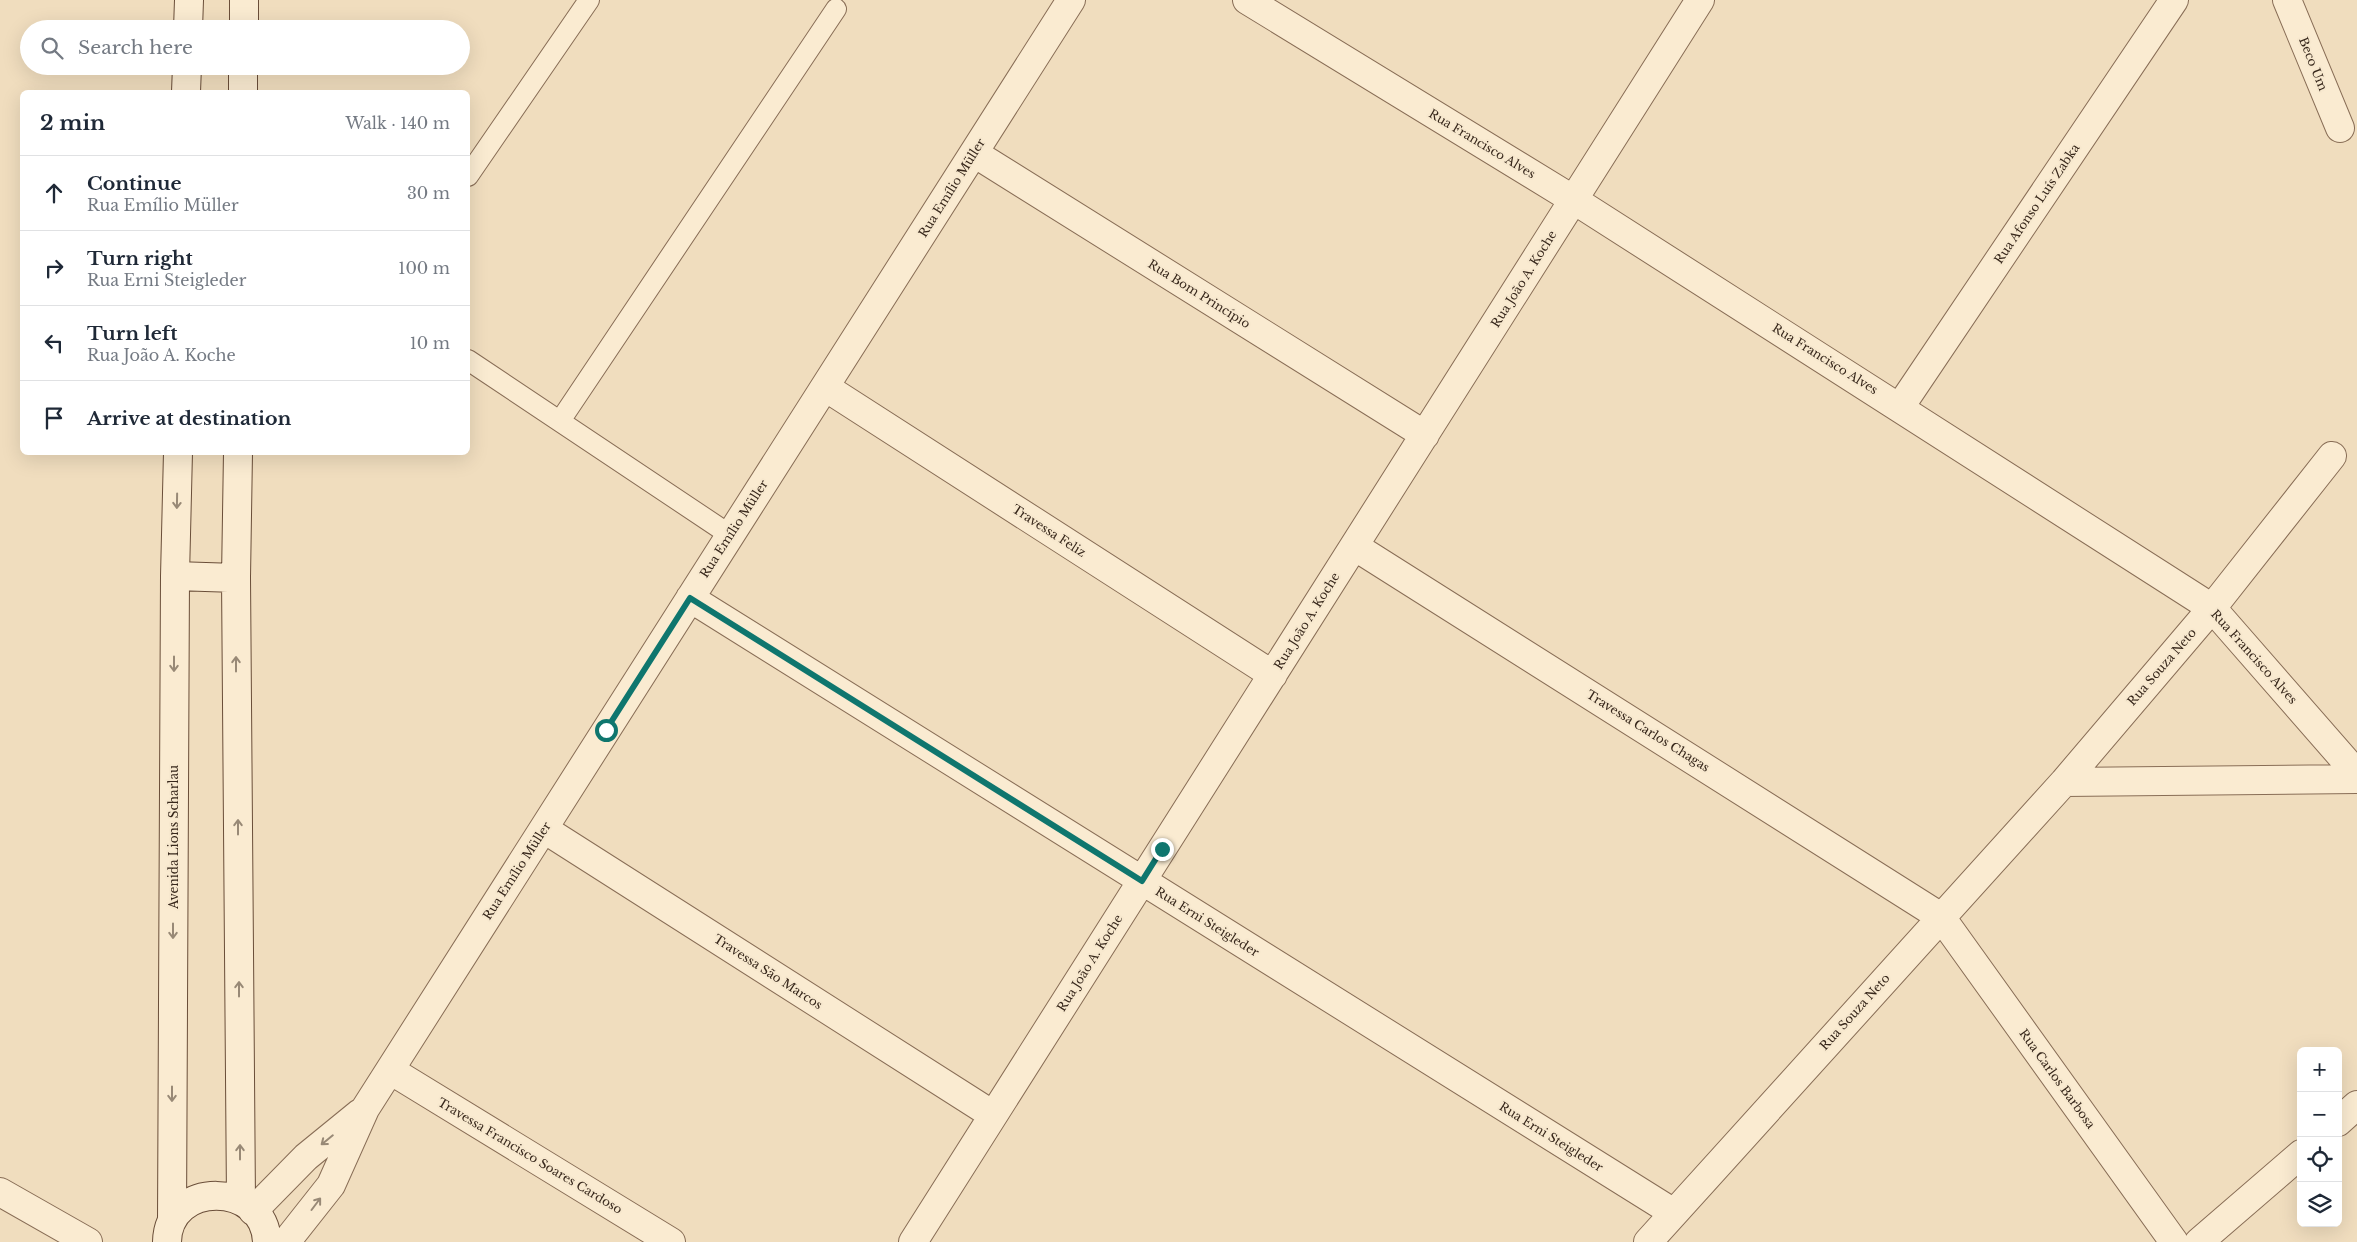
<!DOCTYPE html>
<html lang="en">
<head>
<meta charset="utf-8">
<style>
  body { margin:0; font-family:"Libre Baskerville",serif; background:#f2f2f3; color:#1f2937 }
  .controls { position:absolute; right:15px; bottom:15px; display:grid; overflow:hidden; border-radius:8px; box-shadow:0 5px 20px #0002 }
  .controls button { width:45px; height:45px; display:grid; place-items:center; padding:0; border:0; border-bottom:1px solid #e0e1e3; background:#fff; color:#1f2937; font:25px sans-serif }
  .stop { position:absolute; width:15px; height:15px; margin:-11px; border:4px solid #0f766e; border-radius:50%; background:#fff }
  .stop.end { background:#0f766e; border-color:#fff; box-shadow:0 1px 5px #0008 }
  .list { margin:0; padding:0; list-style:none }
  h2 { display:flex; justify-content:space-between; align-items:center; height:65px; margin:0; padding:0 20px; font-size:21px }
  h2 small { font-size:16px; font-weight:400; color:#747a83 }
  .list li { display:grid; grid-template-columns:32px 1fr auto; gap:15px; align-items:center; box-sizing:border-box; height:75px; padding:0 20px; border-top:1px solid #e0e1e3 }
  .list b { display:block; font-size:19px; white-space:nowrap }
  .list p { margin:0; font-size:16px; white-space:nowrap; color:#747a83 }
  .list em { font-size:16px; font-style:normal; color:#747a83 }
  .icon { flex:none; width:28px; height:28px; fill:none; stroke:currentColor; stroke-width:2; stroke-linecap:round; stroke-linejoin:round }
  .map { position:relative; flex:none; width:2357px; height:1242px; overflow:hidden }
  .search { position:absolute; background:#fff; box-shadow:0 5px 20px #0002; left:20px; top:20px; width:450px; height:55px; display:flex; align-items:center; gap:12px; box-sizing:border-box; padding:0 18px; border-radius:28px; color:#747a83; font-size:19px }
  .panel { position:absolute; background:#fff; box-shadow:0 5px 20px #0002; left:20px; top:90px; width:450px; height:365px; border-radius:8px }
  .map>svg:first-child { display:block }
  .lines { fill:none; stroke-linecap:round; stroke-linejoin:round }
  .lane-casing { stroke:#886d56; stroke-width:22 }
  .street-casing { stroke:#886d56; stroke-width:30 }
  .secondary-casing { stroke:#6a4e39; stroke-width:30 }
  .lane { stroke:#faebd1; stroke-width:20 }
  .street { stroke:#faebd1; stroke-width:28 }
  .secondary { stroke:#faebd1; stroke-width:28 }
  .oneway { stroke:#988976 }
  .route { stroke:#0f766e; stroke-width:6 }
  .labels { text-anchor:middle; stroke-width:4; stroke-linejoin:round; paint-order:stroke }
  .street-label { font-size:12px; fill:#37271b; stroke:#f7e8ce }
</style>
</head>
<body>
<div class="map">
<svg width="2357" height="1242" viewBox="0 0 2357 1242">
  <rect width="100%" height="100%" fill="#f0ddbe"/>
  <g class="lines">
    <defs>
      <path id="lane" d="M 468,176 L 589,0
        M 468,360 L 730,535
        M 560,421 L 836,9"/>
      <path id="street" d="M 1247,0 L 1574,200 L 2212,608 L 2357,774
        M 2287,0 L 2340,128
        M 974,153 L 1425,435
        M 825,387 L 1273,675
        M 1900,407 L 2174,0
        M 1354,546 L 1941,917 L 2174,1242
        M 690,598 L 1674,1213
        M 2064,782 L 2357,779
        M 544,829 L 993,1115
        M 390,1070 L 671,1242
        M 2338,1122 L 2357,1105
        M 0,1192 L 88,1242
        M 253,1211 L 306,1157 L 360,1113
        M 286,1242 L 331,1185 L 365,1109 L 1071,0
        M 913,1242 L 1700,0
        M 1648,1242 L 2064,782 L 2212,608 L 2332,456
        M 2199,1242 L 2301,1154"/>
      <path id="secondary" d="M 188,29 L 189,0
        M 244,29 L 244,0
        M 186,92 L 187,66
        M 243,92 L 243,66
        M 238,452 L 236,578 L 241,1201
        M 175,576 L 236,578
        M 172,1221 L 175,576 L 178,452
        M 167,1242 C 168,1180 265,1181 267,1242"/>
    </defs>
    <use href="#lane" class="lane-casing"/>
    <use href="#street" class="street-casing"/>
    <use href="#secondary" class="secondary-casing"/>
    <use href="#lane" class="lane"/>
    <use href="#street" class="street"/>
    <use href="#secondary" class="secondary"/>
  </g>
  <defs><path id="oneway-shaft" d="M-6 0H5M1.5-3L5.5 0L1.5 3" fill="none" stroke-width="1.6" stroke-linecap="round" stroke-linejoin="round" transform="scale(1.25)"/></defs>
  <g class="oneway">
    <use href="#oneway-shaft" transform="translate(177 501) rotate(91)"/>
    <use href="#oneway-shaft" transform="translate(174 664) rotate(90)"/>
    <use href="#oneway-shaft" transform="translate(236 664) rotate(-90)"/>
    <use href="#oneway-shaft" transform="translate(238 827) rotate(-90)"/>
    <use href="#oneway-shaft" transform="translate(173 931) rotate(90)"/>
    <use href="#oneway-shaft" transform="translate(239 989) rotate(-90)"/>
    <use href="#oneway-shaft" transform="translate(172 1094) rotate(90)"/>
    <use href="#oneway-shaft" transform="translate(327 1140) rotate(141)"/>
    <use href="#oneway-shaft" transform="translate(240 1152) rotate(-90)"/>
    <use href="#oneway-shaft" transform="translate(316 1204) rotate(-53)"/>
  </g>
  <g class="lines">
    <path class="route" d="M 606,730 L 690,598 L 1142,881 L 1162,849"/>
  </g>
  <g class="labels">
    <g class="street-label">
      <text transform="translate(2313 64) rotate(68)" y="4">Beco Um</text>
      <text transform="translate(1482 144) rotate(31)" y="4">Rua Francisco Alves</text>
      <text transform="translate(952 188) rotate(-58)" y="4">Rua Emílio Müller</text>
      <text transform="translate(2037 204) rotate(-56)" y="4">Rua Afonso Luís Zabka</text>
      <text transform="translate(1524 279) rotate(-58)" y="4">Rua João A. Koche</text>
      <text transform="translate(1199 294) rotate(32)" y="4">Rua Bom Princípio</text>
      <text transform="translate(1825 359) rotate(32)" y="4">Rua Francisco Alves</text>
      <text transform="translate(734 529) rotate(-57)" y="4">Rua Emílio Müller</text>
      <text transform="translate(1049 531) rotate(33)" y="4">Travessa Feliz</text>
      <text transform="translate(1307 621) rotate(-58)" y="4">Rua João A. Koche</text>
      <text transform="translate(2254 657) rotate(48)" y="4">Rua Francisco Alves</text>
      <text transform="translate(2162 667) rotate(-49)" y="4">Rua Souza Neto</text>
      <text transform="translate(1648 731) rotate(32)" y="4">Travessa Carlos Chagas</text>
      <text transform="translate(174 837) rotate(-90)" y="4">Avenida Lions Scharlau</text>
      <text transform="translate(517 871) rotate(-57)" y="4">Rua Emílio Müller</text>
      <text transform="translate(1207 922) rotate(32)" y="4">Rua Erni Steigleder</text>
      <text transform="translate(1090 963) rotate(-58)" y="4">Rua João A. Koche</text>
      <text transform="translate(768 972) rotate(33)" y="4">Travessa São Marcos</text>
      <text transform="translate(1855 1012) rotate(-48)" y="4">Rua Souza Neto</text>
      <text transform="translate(2057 1079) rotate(54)" y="4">Rua Carlos Barbosa</text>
      <text transform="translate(1551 1137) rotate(32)" y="4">Rua Erni Steigleder</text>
      <text transform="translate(530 1156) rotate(31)" y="4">Travessa Francisco Soares Cardoso</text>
    </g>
  </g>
</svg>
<div class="controls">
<button>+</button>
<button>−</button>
<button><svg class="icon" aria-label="locate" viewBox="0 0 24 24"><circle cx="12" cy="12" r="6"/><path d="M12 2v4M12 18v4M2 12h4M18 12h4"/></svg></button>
<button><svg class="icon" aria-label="layers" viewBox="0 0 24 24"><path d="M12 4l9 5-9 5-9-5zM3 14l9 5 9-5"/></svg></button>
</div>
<div class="stop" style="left:606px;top:730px"></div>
<div class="stop end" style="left:1162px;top:849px"></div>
<div class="search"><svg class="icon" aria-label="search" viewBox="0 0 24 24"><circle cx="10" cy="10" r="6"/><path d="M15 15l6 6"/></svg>Search here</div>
<section class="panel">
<h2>2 min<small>Walk · 140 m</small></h2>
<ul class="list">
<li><svg class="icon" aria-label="ahead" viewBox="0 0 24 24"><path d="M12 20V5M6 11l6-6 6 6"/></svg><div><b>Continue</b><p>Rua Emílio Müller</p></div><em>30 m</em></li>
<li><svg class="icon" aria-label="right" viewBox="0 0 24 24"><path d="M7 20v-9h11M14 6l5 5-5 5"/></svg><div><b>Turn right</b><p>Rua Erni Steigleder</p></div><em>100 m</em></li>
<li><svg class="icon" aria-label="left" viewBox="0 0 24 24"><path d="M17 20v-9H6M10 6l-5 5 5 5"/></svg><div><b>Turn left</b><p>Rua João A. Koche</p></div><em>10 m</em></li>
<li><svg class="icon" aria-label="arrive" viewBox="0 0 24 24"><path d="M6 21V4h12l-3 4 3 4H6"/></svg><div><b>Arrive at destination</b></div></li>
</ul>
</section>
</div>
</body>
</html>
